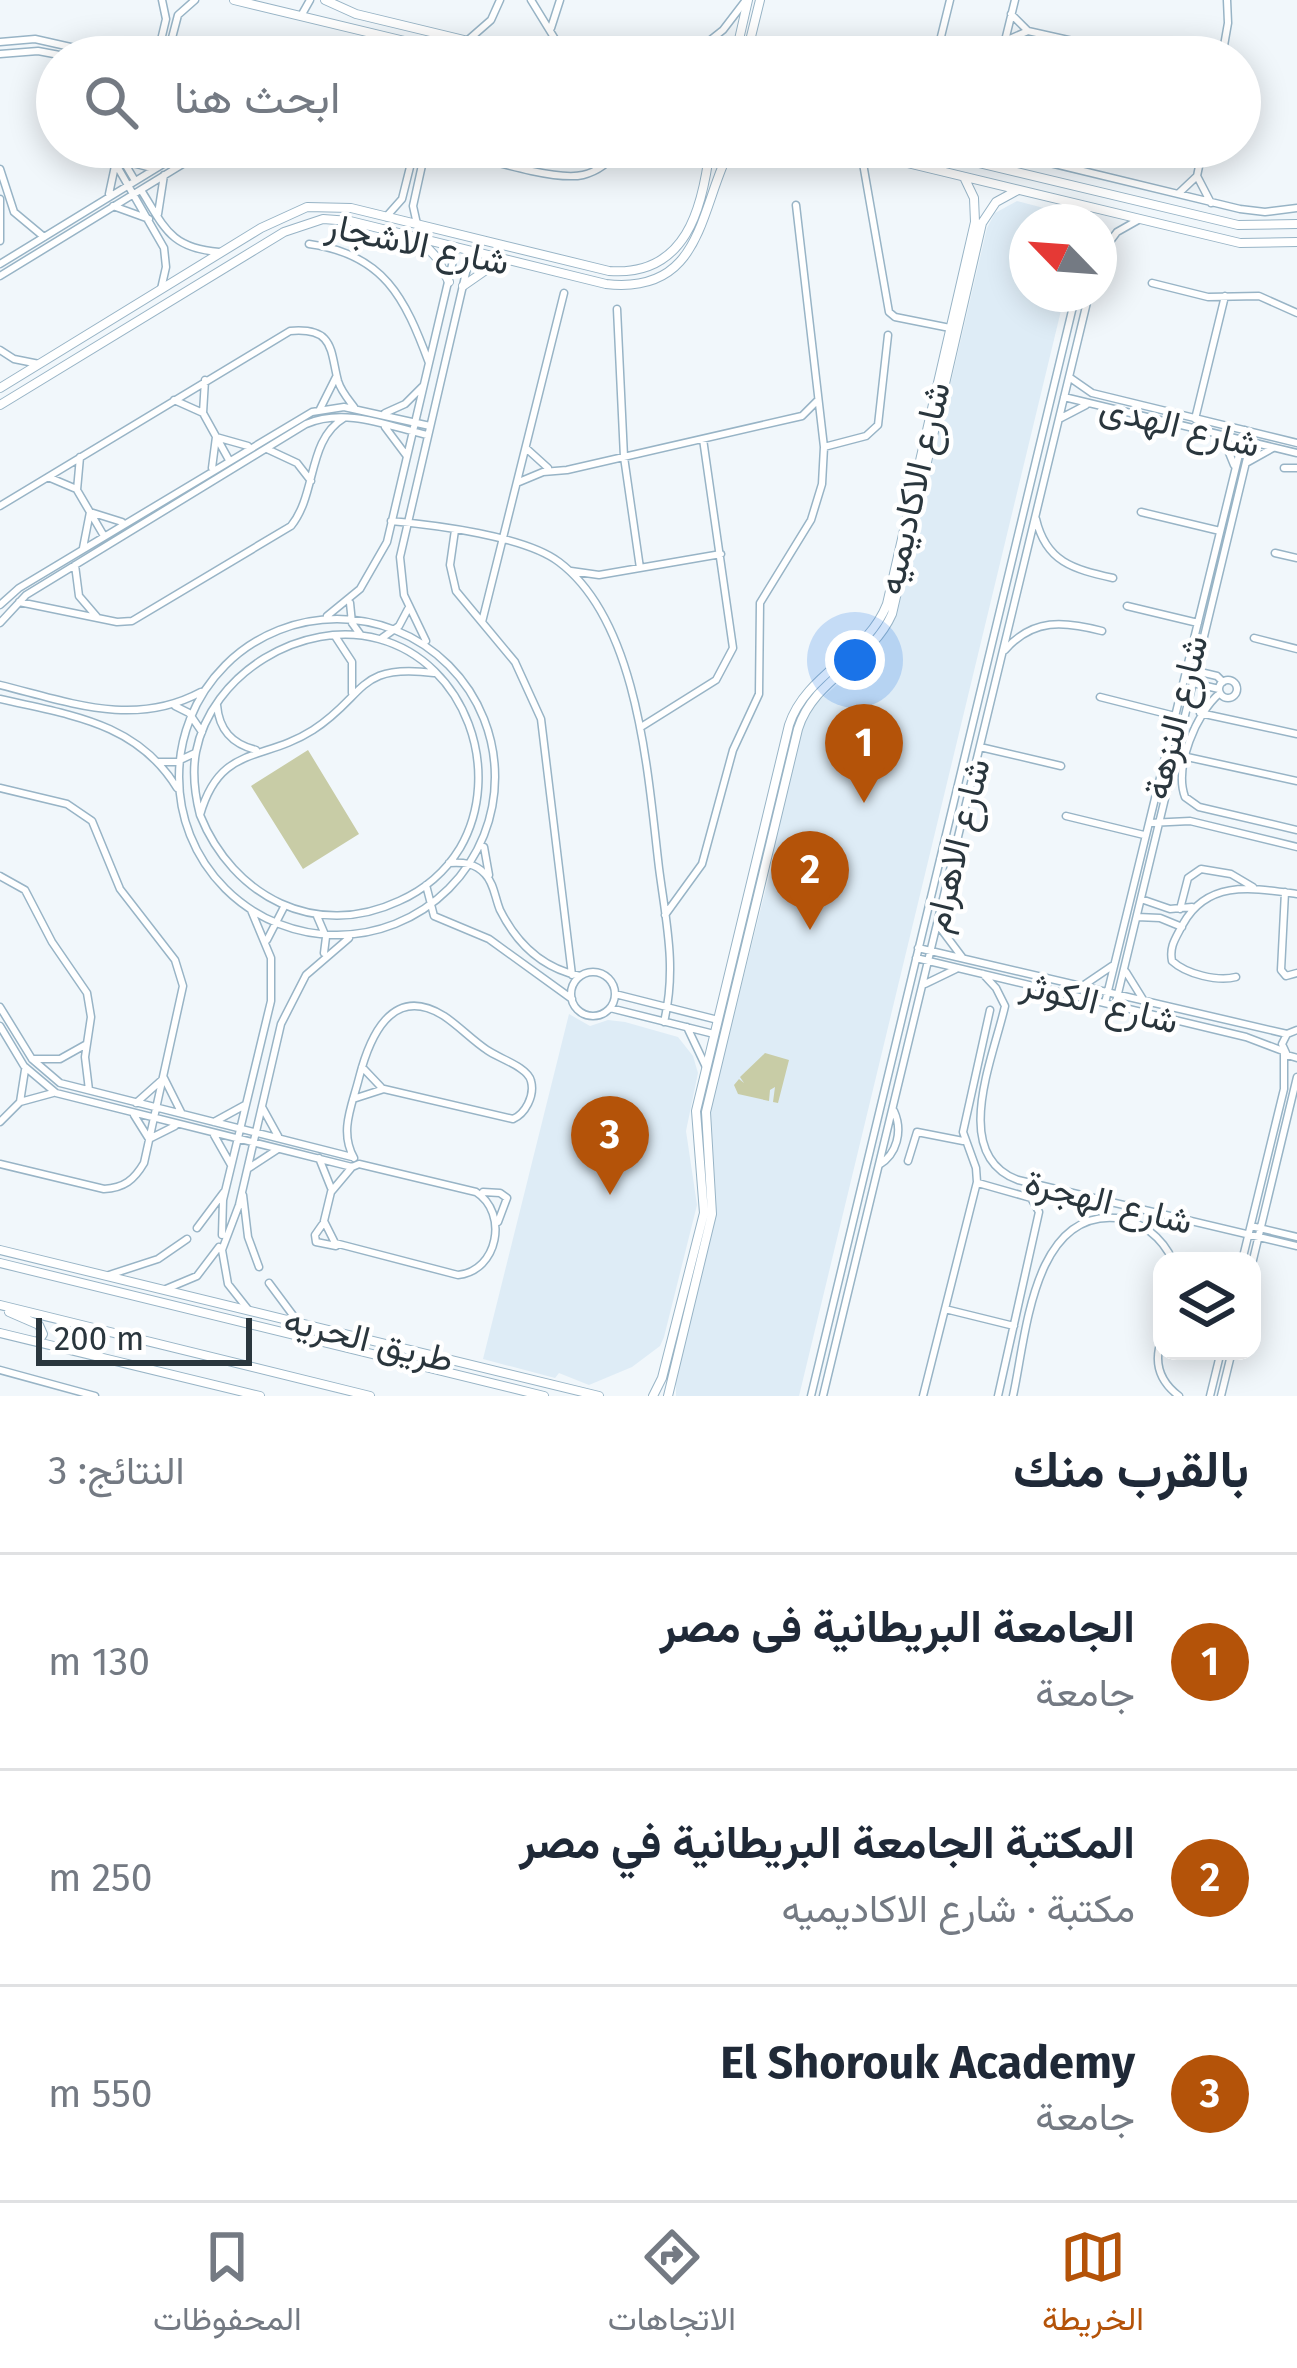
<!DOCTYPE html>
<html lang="ar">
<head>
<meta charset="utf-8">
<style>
  body { margin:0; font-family:"Fira Sans",Vazirmatn,sans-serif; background:#f6f6f7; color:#1f2937; direction:rtl }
  .controls { position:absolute; right:36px; bottom:36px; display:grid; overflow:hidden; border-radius:24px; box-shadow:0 6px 30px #0003 }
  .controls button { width:108px; height:108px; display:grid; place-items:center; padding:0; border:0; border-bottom:3px solid #e0e1e3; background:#fff; color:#1f2937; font:60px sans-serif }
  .compass { position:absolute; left:1009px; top:204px; width:108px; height:108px; border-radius:50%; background:#fff; box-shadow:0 6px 30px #0003; rotate:295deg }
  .scale { position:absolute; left:36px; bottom:30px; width:216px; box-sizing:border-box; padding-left:12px; border:6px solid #2a363d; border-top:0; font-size:33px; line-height:42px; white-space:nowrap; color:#2a363d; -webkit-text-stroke:9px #fff; paint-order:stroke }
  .you { position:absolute; left:855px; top:660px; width:42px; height:42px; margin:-30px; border:9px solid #fff; border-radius:50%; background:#1a73e8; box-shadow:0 0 0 18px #1a73e833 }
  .badge { display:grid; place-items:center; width:78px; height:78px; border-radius:50%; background:#b45309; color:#fff; font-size:39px; font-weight:700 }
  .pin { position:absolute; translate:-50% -99px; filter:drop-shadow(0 3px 6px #0008) }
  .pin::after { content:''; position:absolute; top:63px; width:42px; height:36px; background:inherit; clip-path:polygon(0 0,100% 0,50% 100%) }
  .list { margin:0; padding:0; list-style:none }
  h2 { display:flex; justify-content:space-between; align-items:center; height:156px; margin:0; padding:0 48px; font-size:51px }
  h2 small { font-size:39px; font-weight:400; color:#747a83 }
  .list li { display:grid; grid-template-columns:78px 1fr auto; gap:36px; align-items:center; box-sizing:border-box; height:216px; padding:0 48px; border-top:3px solid #e0e1e3 }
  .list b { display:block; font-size:45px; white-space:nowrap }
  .list p { margin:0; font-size:39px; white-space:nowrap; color:#747a83 }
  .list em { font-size:39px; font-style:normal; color:#747a83 }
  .icon { flex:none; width:66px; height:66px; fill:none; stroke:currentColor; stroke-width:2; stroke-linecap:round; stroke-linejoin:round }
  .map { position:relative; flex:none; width:1297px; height:1396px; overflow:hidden; direction:ltr }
  .search { position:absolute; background:#fff; box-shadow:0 6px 30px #0003; left:36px; right:36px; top:36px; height:132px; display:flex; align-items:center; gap:30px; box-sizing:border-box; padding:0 42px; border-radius:66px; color:#747a83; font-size:45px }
  .sheet { height:804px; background:#fff }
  nav { display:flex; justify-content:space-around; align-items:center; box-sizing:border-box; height:168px; border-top:3px solid #e0e1e3; background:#fff; font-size:33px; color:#747a83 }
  nav a { display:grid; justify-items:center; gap:6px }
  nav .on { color:#b45309 }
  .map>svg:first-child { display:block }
  .built { fill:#deecf6 }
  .green { fill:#c8cca6 }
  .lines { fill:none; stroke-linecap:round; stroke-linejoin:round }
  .street-casing { stroke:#98b4c6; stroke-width:9 }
  .secondary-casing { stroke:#98b4c6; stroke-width:10 }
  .street { stroke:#fff; stroke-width:6 }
  .secondary { stroke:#fff; stroke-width:8 }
  .labels { text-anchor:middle; stroke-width:9; stroke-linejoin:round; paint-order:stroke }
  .street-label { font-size:36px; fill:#2a363d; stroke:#fff }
</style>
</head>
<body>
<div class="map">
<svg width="1297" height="1396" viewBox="0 0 1297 1396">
  <rect width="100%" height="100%" fill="#f1f7fb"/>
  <path class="built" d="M 1017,201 L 1059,212 L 1068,222 L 1027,222 L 1027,294 L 1065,294 L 800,1392 L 799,1396 L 676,1396 L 676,1378 L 716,1211 L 709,1114 L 773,860 L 772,849 L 802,729 L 816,703 L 872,655 L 896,616 L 987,228 L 995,213 Z
    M 569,1014 L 590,1026 L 608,1020 L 625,1022 L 678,1037 L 693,1056 L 698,1073 L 686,1131 L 697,1205 L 664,1337 L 660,1346 L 632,1367 L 589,1385 L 559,1373 L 555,1378 L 483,1359 Z"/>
  <path class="green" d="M 308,750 L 359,834 L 303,869 L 251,786 Z
    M 765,1053 L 789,1060 L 778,1103 L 773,1102 L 775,1087 L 770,1090 L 769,1101 L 738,1094 L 734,1085 L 739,1079 L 744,1083 L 740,1077 Z"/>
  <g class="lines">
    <defs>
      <path id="street" d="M 531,0 L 566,57
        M 1011,14 L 1028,31 L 1144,57
        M 301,16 L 310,0
        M 551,28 L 560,0
        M 467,41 L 491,20 L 500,0
        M 1005,41 L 1028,31
        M 0,42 L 35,39 L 115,57
        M 0,54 L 38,51 L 70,57
        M 134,57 L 159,40
        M 157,57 L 166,19 L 162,0
        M 167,57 L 178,15 L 195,0
        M 689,57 L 723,30 L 746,0
        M 936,57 L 950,0
        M 1001,57 L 1015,0
        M 1222,57 L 1228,23 L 1227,0
        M 106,147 L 164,248 L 166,267 L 161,289
        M 115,147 L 134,179
        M 401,147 L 412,163
        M 441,147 C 474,155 552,182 583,175 C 600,171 611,161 621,147
        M 494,147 C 531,156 570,174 603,147
        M 984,147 L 1240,209 L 1265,212 L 1297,208
        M 861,152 L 889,312 L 895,317 L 950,328
        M 124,161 L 152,168
        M 0,169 L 14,212 L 44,237
        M 1197,176 L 1211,203
        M 141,190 C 165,228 170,248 219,252
        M 1179,193 L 1197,176 L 1203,147
        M 109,194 L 115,166
        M 0,199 L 0,241
        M 1064,201 L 1078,222
        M 113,206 L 149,219
        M 158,214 L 164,175
        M 386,217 L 402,199 L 415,147
        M 417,224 L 413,206 L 426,147
        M 309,244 C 384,254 405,298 429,363
        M 1099,256 L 1117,232 L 1140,219
        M 0,264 L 191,147
        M 0,276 L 191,159 L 228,147
        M 1152,283 L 1208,297 L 1259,296 L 1297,313
        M 617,309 L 624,457 L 640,568
        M 0,350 L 14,359 L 39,364
        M 1069,377 L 1092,393 L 1297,443
        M 205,380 L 203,413 L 229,460
        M 1064,397 L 1297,453
        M 174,400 L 203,413
        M 320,409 L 336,377
        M 385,413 L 405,404 L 422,387
        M 1061,418 L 1086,405
        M 1195,419 L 1225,296
        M 385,427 L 406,455
        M 1223,438 L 1234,465
        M 824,447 L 866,436 L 878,425 L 888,335
        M 267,449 L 297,463 L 311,481
        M 527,449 L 548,468
        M 80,457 L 77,490 L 104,536
        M 1248,462 L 1273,448
        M 212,468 L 216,437 L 248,446
        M 1284,468 L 1297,468
        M 48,477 L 74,488
        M 519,482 L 543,472 L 567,470 L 802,416 L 818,400
        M 0,506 L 290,331 C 335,327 330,351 338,381 C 341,391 348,399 354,407
        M 1141,512 L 1220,531
        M 1036,519 C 1046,562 1073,569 1113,578
        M 391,521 C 435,525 525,536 559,562 C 639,622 648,777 659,868 C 666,922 677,968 664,1022
        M 455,530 L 450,565 L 456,591 L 515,662 L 541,719 L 572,975
        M 83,548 L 90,512 L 122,522
        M 1275,553 L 1297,558
        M 75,565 L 79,596 L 97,617
        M 571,571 L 599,575 L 721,554
        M 19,602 L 117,622 L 132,621 L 291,526 C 317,494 307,440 344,418
        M 350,603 L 352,623 L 360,634
        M 0,605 L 19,588 L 312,412 L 344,407 L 430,426
        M 1127,606 L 1198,623
        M 327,616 L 360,589 L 387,542 L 456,248
        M179 777a158 158 0 1 1 316 0a158 158 0 1 1-316 0Z
        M 482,622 L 564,293
        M 0,623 L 26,595 L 306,424 C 345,407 388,426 427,435
        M 335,636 L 352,662 L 352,693
        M 382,638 L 399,626 L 408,609
        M 1254,638 L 1297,649
        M 426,641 L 404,595 L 400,557 L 471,251
        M 1005,650 C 1033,618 1064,621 1102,631
        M 1196,671 L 1217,676 L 1223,682
        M1219 689a9 9 0 1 1 18 0a9 9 0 1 1-18 0Z
        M 1193,683 L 1219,689
        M 0,685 C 69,702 134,728 201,692
        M 1220,693 C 1196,713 1174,767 1185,797 L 1199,807 L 1297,830
        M 1100,697 L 1175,716
        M 0,699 C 69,715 137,722 177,788
        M 217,705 C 219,730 232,744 256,750
        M 175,706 L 189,713 L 202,732
        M 1200,713 L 1297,734
        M 641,727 L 716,680 L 733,648 L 703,439
        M 980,747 L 1061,766
        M 1187,757 L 1297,781
        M 159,762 L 176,762 L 195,753
        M 0,788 L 67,804 L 92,821 L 120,889 L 175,960 L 183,986 L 144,1163 C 134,1180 124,1188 104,1189 L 0,1164
        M 200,815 C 195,795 192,773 196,752 C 211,674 302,618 379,639 C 466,663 504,772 460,848 C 446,871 424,890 399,901 C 316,940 233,897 200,815 C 220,744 263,762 313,730 C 367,695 356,663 434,673
        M 1066,816 L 1144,835
        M 1149,823 L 1190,821 L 1297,847
        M 484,847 L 489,875
        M 449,863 C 463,862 475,863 485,874 C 494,883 495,898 500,910 C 517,944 542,968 580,976
        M 0,876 L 25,890 L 52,942 L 87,993 L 91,1017 L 85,1057 L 89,1090
        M 426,885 L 434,916 L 489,939 L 572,999
        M 1285,892 L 1281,970 L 1286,976 L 1297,973
        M 1141,899 L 1170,909 L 1192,907
        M 1180,909 L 1188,878 L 1201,869 L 1231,874 L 1253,887
        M 665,915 L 702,864 L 733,750 L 759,694 L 760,603 L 811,520 L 822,484 L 824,447 L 796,205
        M 317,916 L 326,937 L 324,953
        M 1137,917 L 1160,918 L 1182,927
        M 938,925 L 962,957
        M 267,940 L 284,907
        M 918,948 L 1287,1034
        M 916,958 L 1246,1037 L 1283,1051
        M 1126,972 L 1144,1001
        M571 994a22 22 0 1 1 44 0a22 22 0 1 1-44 0Z
        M 983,974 L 996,988 L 1005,1006 C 993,1059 950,1155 1018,1180 L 1297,1246
        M 1236,977 C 1218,982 1186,974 1172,961 C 1169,946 1176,938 1183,924 C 1208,879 1253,888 1297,894
        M 925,984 L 956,969
        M 1084,985 L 1112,966
        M 615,994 L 718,1020
        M 1105,1003 L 1245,430
        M 1115,1006 L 1253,433
        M 0,1007 L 32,1059 L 60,1083 L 352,1157
        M 610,1008 L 714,1034
        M 0,1026 L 24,1066 L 56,1093 L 352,1167 L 359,1164 L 476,1192 C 509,1213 498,1271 458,1275 L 335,1243 L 324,1221 L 331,1192 L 352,1167
        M 687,1027 L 706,1067
        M 1297,1030 L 1287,1034 L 1282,1044 L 1287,1055 L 1297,1058
        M 32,1059 L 60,1059 L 85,1045
        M 362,1067 L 381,1087
        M 353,1099 L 384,1089 L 513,1119 C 525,1114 535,1096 531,1081 C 528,1067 498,1058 487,1050 C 472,1040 459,1026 444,1016 C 391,983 369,1039 359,1078 C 352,1106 339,1131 354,1158
        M 20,1102 L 25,1070
        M 136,1103 L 164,1078 L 181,1112
        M 262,1107 L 278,1136
        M 134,1115 L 149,1139 L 175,1126
        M 0,1122 L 20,1102 L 53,1093
        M 214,1122 L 245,1105
        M 214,1135 L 231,1165
        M 319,1158 L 331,1188
        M 908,1161 L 917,1132 L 963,1141
        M 879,1165 C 897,1154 903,1131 894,1111
        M 249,1168 L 278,1149
        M 978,1183 L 1031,1198 L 1039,1212 L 998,1396
        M 483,1192 L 500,1193 L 507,1198 L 498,1222
        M 243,1195 L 248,1237 L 259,1267
        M 322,1225 L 315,1235 L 316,1242 L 336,1246
        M 1251,1226 L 1297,1237
        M 197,1228 L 224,1192
        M 222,1235 L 223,1200 L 271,1001 L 271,958 L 251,910
        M 1242,1261 L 1284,1089 L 1284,1052
        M 1252,1264 L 1297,1077
        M 109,1275 L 158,1259 L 187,1239
        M 269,1283 L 298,1322
        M 166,1289 L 197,1276 L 219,1247
        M 247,1308 L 228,1284 L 222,1250 L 239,1205 L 281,1024 L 306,975 L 349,938
        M 945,1309 L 1014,1326
        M 1162,1338 C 1153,1362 1159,1381 1179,1396
        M 0,1370 L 95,1396
        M 811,1396 L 1076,294
        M 823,1396 L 1089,294
        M 923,1396 L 977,1182 L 976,1168 L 963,1132 L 990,1010
        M 1013,1396 C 1026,1338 1032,1211 1116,1218 C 1142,1221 1162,1237 1173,1261
        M 1210,1396 L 1221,1351
        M 1221,1396 L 1232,1351"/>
      <path id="secondary" d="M 234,0 L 471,57
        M 325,0 L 356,14 L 534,57
        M 735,57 L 748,0
        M 746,57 L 760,0
        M 841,147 L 1240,243 L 1297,242
        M 912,147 L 1238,225 L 1297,224
        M 423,243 L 437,258 L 449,282
        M 463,286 L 486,270 L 509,261
        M 0,388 L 261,228 L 307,207 L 351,208 L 609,271 C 686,277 703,208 710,147
        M 0,405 L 284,232 L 323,219 L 350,221 L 606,284 C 703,295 699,209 731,147
        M 0,1250 L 599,1396
        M 0,1263 L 544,1396
        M 0,1305 L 370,1396
        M 9,1312 L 39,1325 L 43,1334 L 38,1342
        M 78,1325 L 72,1338 L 87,1349
        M 0,1333 L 260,1396
        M 653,1396 L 662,1378 L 704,1213 L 696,1111 L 789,725 C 806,673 867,656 887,604 L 975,222 L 974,198 L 964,177
        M 668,1396 L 712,1214 L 706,1112 L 798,729 C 814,678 871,662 892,614 L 982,223 L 996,202 L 1018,190"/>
    </defs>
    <use href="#street" class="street-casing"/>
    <use href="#secondary" class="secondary-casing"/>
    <use href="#street" class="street"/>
    <use href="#secondary" class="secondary"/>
  </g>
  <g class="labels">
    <g class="street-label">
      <text transform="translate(418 243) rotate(12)" y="13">شارع الاشجار</text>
      <text transform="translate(1180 425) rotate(14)" y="13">شارع الهدى</text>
      <text transform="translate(913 488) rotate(-77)" y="13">شارع الاكاديميه</text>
      <text transform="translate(1175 717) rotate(-76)" y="13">شارع النزهة</text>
      <text transform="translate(956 845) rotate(-76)" y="13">شارع الاهرام</text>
      <text transform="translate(1100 1002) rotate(14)" y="13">شارع الكوثر</text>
      <text transform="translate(1109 1201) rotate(14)" y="13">شارع الهجرة</text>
      <text transform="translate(369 1339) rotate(14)" y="13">طريق الحريه</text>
    </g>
  </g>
</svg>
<div class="controls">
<button><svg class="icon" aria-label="layers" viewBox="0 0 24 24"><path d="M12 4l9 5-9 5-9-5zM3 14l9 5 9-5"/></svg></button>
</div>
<svg class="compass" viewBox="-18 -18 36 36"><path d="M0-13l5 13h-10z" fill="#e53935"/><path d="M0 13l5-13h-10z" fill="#747a83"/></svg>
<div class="scale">200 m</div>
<div class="you"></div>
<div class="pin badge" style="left:864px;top:803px">1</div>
<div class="pin badge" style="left:810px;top:930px">2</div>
<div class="pin badge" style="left:610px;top:1195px">3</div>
<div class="search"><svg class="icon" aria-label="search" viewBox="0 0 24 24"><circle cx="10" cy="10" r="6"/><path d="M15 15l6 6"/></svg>ابحث هنا</div>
</div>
<section class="sheet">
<h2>بالقرب منك<small>النتائج: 3</small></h2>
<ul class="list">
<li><span class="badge">1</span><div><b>الجامعة البريطانية فى مصر</b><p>جامعة</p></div><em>130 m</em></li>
<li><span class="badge">2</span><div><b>المكتبة الجامعة البريطانية في مصر</b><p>مكتبة · شارع الاكاديميه</p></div><em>250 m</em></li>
<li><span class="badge">3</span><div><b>El Shorouk Academy</b><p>جامعة</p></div><em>550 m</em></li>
</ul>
</section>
<nav>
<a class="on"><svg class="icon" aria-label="map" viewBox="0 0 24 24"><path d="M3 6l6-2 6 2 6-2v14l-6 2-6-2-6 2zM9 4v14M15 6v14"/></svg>الخريطة</a>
<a><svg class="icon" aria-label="directions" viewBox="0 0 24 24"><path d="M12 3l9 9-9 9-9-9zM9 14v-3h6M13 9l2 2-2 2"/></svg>الاتجاهات</a>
<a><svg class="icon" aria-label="saved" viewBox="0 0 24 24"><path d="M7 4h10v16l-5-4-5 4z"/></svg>المحفوظات</a>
</nav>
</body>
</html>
